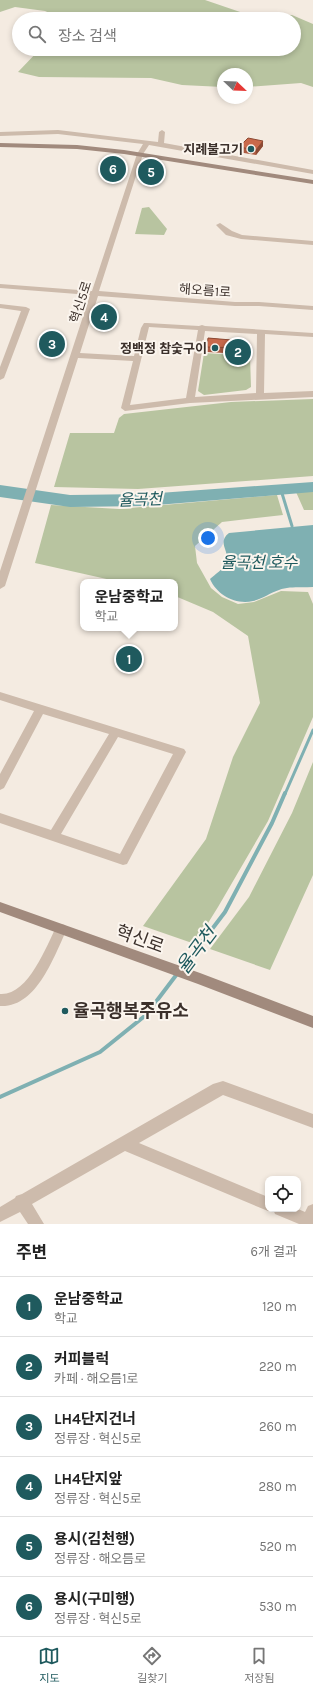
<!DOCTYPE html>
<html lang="ko">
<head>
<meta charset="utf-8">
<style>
  body { margin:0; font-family:Karla,"Noto Sans KR",sans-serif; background:#f6f6f6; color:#222 }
  .controls { position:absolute; right:12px; bottom:12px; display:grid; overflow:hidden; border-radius:8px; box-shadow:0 2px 6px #0003 }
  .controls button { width:36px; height:36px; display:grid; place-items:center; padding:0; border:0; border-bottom:1px solid #e0e0e0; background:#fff; color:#222; font:20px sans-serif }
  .compass { position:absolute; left:217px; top:68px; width:36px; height:36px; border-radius:50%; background:#fff; box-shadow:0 2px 6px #0003; rotate:113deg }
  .you { position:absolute; left:208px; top:538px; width:14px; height:14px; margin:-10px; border:3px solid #fff; border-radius:50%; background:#1a73e8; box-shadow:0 0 0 6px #1a73e833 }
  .badge { display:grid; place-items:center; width:26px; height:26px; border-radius:50%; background:#1f5a5e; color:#fff; font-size:13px; font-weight:700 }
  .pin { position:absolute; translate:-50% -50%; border:2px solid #fff; box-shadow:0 1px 4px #0006 }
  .popup { position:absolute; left:80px; top:579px; width:98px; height:52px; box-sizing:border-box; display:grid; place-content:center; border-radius:8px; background:#fff; filter:drop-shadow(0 1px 3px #0005); font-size:13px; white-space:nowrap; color:#767676 }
  .popup b { font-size:15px; color:#222 }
  .popup::after { content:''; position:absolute; left:50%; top:100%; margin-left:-8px; border:8px solid transparent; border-top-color:#fff }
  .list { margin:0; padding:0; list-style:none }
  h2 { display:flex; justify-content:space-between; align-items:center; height:52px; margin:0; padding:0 16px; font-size:17px }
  h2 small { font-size:13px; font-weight:400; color:#767676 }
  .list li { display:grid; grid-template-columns:26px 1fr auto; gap:12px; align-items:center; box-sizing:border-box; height:60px; padding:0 16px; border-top:1px solid #e0e0e0 }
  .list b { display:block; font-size:15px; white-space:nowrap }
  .list p { margin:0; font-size:13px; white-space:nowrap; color:#767676 }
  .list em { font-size:13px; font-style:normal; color:#767676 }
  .icon { flex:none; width:22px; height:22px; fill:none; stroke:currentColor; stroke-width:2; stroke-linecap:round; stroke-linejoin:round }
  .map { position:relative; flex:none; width:313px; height:1224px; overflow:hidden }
  .search { position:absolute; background:#fff; box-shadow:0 2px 6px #0003; left:12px; right:12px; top:12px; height:44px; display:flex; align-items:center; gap:10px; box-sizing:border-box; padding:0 14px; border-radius:22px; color:#767676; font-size:15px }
  .sheet { height:412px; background:#fff }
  nav { display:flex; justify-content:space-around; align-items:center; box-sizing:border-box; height:56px; border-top:1px solid #e0e0e0; background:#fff; font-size:11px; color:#767676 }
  nav a { display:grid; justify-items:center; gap:2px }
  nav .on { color:#1f5a5e }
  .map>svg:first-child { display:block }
  .green { fill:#b8c4a0 }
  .water { fill:#7fb0b2 }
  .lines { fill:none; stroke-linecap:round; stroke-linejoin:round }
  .stream-far1 { stroke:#7fb0b2; stroke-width:3 }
  .stream { stroke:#7fb0b2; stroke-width:4 }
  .river { fill:#7fb0b2; fill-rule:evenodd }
  .street { fill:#cdbbac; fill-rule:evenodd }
  .secondary { fill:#a18a7d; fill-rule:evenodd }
  .wall { fill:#ac5a40 }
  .shaded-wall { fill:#8c4a34 }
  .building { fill:#c8694b; stroke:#8c4a34 }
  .poi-dot { fill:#1f5a5e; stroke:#fbf5ee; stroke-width:1.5 }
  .labels { text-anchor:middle; stroke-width:4; stroke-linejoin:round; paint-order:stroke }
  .far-poi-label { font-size:13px; font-weight:bold; fill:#3b302b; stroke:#fbf5ee; text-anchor:end }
  .far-street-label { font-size:13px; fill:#3b302b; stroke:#fbf5ee }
  .water-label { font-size:16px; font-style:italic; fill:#1f5a5e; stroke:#fbf5ee }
  .near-street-label { font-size:18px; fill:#3b302b; stroke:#fbf5ee }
  .near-poi-label { font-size:18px; font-weight:bold; fill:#3b302b; stroke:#fbf5ee; text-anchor:start }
  .near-water-label { font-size:19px; font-style:italic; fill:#1f5a5e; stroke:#fbf5ee }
</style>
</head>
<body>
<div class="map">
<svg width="313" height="1224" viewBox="0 0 313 1224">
  <rect width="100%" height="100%" fill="#f4ebe1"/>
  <path class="green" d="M 0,0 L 205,0 L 246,14 L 292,15 L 313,24 L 313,87 L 301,83 L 247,87 L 247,74 L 223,74 L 223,87 L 182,85 L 151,78 L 39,77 L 18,72 L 40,49 L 294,49 L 294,19 L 63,19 L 45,11 L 15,7 L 0,12 Z
    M 149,207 L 167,229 L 164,235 L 135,234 L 142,208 Z
    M 204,353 L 250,356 L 251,387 L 246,390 L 204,395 L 198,391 Z
    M 313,399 L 313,476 L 138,489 L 54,487 L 70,433 L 114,433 L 119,418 L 124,414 L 231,402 Z
    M 313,491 L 313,510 L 304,510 L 296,492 Z
    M 277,495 L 283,515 L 222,522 L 195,546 L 197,563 L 211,588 L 222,597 L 238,604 L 254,602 L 281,591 L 308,592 L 313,604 L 313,717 L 268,821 L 218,907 L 195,944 L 143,926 L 206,839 L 233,757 L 260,703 L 248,636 L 213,612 L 175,596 L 175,582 L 120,582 L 35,563 L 51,505 L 119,509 Z
    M 313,762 L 313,875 L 270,970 L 210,949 L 249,897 L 292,813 Z"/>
  <path class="water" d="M 313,525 L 313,587 C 302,588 289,586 279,590 C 270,593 262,599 253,601 C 235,605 217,595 210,579 C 215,574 223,570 226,563 C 231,551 216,543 229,533 Z"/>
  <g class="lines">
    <path class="stream-far1" d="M 281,490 L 292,526
      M 285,794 L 313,730"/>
    <path class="stream" d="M 181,970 L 225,912 L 272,823 L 285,793
      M 0,1097 L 100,1052 L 146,1015 L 177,974"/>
    <path class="river" d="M 313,482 L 313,492 L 145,506 L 70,507 L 0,497 L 0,485 L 70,495 L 145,494 Z"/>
    <path class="street" d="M 58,130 L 158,142 L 159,132 L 162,130 L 165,132 L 164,143 L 313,170 L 313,174 L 149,145 L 143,154 L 99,291 L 235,302 L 259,302 L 313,306 L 313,310 L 259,306 L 235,306 L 98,296 L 80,353 L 134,356 L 141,328 L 144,323 L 147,323 L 199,326 L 202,325 L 205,326 L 313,333 L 313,337 L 265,334 L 264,393 L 313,391 L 313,397 L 190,403 L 125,411 L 121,408 L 133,361 L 78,358 L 5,586 L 0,589 L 0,571 L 90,295 L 0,288 L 0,284 L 92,291 L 137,154 L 143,144 L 58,134 L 0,136 L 0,132 ZM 149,327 L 198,330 L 186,398 L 130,405 ZM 205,331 L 257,334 L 256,393 L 195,397 Z
      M 220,223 L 232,231 L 242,235 L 313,241 L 313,245 L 241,239 L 226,235 L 216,225 Z
      M 0,304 L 26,307 L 30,309 L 4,378 L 0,380 L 0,367 L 21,311 L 0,308 Z
      M 0,692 L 184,749 L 186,752 L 127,864 L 123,865 L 0,823 L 0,813 L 51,830 L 109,734 L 43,714 L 4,788 L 0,790 L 0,774 L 34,711 L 0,700 ZM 118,737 L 173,754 L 120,854 L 61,834 Z
      M 61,924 L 65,925 L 67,929 C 54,956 37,1008 0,1006 L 0,994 C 28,996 46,947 57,925 Z
      M 223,1081 L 313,1114 L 313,1128 L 223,1095 L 139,1143 L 268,1197 L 268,1209 L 298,1209 L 305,1212 L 308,1206 L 313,1204 L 313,1224 L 299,1224 L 275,1214 L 273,1209 L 268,1211 L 125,1151 L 32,1204 L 44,1224 L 28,1224 L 20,1212 L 0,1222 L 0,1207 L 15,1198 L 16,1196 L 22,1194 L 213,1084 Z"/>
    <path class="secondary" d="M 0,143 L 77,145 L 124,150 L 313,180 L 313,184 L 124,154 L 77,149 L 0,147 Z
      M 0,902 L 200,973 L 313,1016 L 313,1028 L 198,984 L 0,912 Z"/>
  </g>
  <path class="wall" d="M 263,141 L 263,146 L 256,155 L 238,152 L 239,147 Z
    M 208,338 L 243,341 L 242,354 L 207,352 Z"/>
  <path class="shaded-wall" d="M 263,141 L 263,146 L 256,155 L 256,150 Z"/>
  <path class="building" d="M 248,138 L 263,141 L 256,150 L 239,147 Z
    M 208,338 L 243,341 L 243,348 L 207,347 Z"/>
  <g class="poi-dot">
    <circle cx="251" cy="149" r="4"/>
    <circle cx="215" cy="348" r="4"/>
    <circle cx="65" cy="1011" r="4"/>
  </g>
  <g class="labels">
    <g class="far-poi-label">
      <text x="243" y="154">지례불고기</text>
      <text x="207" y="353">정백정 참숯구이</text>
    </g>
    <g class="far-street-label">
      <text transform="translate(205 290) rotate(4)" y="5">해오름1로</text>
      <text transform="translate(80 302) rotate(-72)" y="5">혁신5로</text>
    </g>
    <g class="water-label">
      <text transform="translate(140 499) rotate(-2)" y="6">율곡천</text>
      <text x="259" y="568">율곡천 호수</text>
    </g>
    <g class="near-street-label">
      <text transform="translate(140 939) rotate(20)" y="6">혁신로</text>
    </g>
    <g class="near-poi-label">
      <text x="73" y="1017">율곡행복주유소</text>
    </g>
    <g class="near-water-label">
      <text transform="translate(196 950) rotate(-53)" y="7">율곡천</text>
    </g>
  </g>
</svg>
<div class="controls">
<button><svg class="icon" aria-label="locate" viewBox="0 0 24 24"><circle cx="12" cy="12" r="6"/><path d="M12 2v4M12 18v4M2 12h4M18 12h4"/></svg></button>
</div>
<svg class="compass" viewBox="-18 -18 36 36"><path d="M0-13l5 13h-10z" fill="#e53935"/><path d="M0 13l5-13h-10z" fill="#767676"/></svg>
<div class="you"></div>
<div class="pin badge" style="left:129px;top:659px">1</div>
<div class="popup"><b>운남중학교</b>학교</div>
<div class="pin badge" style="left:238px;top:352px">2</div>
<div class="pin badge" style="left:52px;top:344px">3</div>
<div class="pin badge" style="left:104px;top:317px">4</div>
<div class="pin badge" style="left:151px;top:172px">5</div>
<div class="pin badge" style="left:113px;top:169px">6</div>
<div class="search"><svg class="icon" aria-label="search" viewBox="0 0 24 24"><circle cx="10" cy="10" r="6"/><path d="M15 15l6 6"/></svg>장소 검색</div>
</div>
<section class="sheet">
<h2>주변<small>6개 결과</small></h2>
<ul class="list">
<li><span class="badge">1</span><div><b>운남중학교</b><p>학교</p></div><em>120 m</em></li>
<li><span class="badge">2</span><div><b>커피블럭</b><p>카페 · 해오름1로</p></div><em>220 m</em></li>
<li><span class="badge">3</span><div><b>LH4단지건너</b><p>정류장 · 혁신5로</p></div><em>260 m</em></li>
<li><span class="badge">4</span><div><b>LH4단지앞</b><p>정류장 · 혁신5로</p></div><em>280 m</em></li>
<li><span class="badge">5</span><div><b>용시(김천행)</b><p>정류장 · 해오름로</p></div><em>520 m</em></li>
<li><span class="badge">6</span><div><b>용시(구미행)</b><p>정류장 · 혁신5로</p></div><em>530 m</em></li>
</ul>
</section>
<nav>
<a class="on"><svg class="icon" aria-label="map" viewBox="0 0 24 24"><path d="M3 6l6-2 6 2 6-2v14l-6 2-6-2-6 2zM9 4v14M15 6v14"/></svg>지도</a>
<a><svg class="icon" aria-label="directions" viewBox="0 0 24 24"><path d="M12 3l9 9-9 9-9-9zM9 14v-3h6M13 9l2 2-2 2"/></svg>길찾기</a>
<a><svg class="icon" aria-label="saved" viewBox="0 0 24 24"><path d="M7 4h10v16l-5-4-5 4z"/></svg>저장됨</a>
</nav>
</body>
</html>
